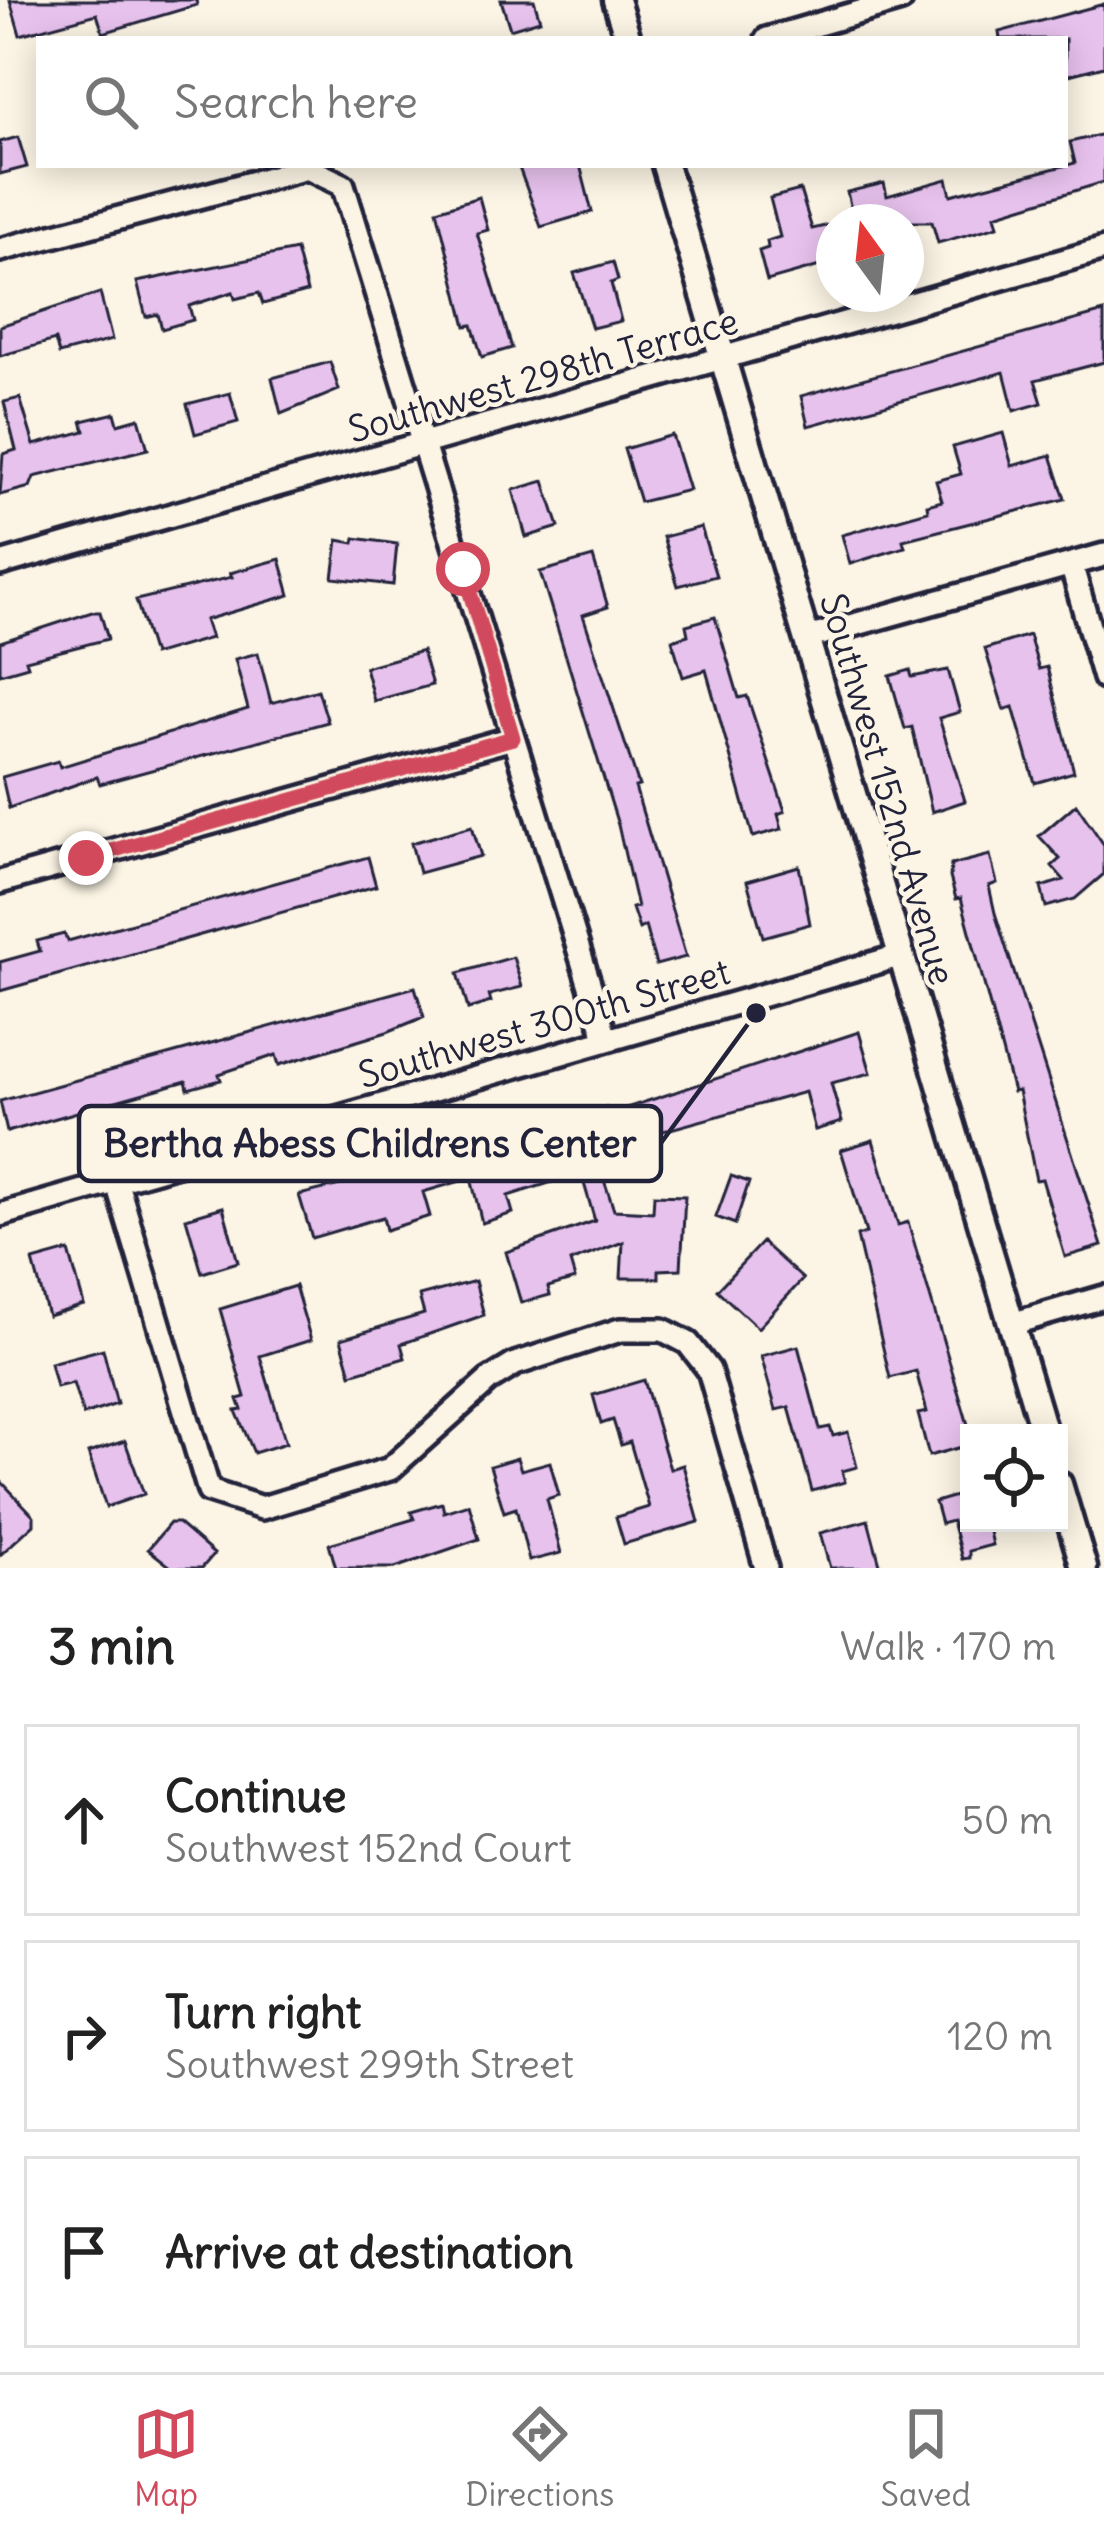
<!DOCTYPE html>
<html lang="en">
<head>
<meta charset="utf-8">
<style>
  body { margin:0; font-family:Delius,sans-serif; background:#f2f2f2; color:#222 }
  .controls { position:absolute; right:36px; bottom:36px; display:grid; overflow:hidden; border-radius:0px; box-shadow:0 6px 30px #0003 }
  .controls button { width:108px; height:108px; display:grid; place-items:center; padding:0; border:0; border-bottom:3px solid #e0e0e0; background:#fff; color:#222; font:60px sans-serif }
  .compass { position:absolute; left:816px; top:204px; width:108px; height:108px; border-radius:50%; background:#fff; box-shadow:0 6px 30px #0003; rotate:345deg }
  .stop { position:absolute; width:36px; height:36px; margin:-27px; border:9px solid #d1495b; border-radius:50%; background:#fff }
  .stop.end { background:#d1495b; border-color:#fff; box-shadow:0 3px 12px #0008 }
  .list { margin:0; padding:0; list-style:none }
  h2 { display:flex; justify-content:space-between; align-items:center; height:156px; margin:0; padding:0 48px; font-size:51px }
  h2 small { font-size:39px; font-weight:400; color:#767676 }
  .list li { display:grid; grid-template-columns:78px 1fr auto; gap:36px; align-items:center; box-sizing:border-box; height:192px; margin:0 24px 24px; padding:0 24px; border:3px solid #e0e0e0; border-radius:0px }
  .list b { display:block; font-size:45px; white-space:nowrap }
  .list p { margin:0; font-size:39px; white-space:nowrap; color:#767676 }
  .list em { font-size:39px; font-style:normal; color:#767676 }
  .icon { flex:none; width:66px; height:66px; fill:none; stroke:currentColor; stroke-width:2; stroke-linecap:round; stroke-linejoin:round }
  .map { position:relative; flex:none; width:1104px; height:1568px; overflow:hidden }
  .search { position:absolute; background:#fff; box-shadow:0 6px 30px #0003; left:36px; right:36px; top:36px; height:132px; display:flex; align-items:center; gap:30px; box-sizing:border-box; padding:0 42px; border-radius:0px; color:#767676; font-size:45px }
  .sheet { height:804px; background:#fff }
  nav { display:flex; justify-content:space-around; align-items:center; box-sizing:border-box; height:168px; border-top:3px solid #e0e0e0; background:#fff; font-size:33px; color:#767676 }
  nav a { display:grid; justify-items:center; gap:6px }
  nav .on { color:#d1495b }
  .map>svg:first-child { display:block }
  .building { fill:#e7c2ed; stroke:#22223b; stroke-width:3 }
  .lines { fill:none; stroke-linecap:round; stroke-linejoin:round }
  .minor-casing { stroke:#22223b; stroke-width:30 }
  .tertiary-casing { stroke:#22223b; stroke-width:33 }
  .minor { stroke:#fcf5e5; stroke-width:21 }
  .tertiary { stroke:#fcf5e5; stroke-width:24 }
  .route { stroke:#d1495b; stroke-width:15 }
  .labels { text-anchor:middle; stroke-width:9; stroke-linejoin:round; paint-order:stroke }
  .street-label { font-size:36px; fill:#22223b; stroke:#fcf5e5 }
  .leader { fill:none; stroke:#22223b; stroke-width:4.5 }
  .callout-dot { fill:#22223b; stroke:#fcf5e5; stroke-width:4.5 }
  .callout { fill:#fcf5e5; stroke:#22223b; stroke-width:4.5 }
  .callout-label { font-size:39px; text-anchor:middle; font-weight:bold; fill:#22223b }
</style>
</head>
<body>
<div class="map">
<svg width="1104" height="1568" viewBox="0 0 1104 1568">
  <rect width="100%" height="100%" fill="#fcf5e5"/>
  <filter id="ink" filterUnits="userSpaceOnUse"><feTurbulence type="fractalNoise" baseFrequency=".00833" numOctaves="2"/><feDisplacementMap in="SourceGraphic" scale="24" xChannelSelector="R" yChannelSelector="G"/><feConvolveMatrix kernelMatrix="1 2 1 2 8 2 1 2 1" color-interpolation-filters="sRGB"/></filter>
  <g filter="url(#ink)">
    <path class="building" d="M 10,0 L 196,0 L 197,5 L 103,33 L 97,14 L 20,35 Z
      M 501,0 L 534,0 L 540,20 L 510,29 Z
      M 1104,4 L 1104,66 L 1065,76 L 1065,39 L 1000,39 L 999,32 Z
      M 1104,134 L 1104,182 L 995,215 L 998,226 L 938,243 L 932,222 L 854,222 L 847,192 L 884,183 L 887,196 L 947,179 L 951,195 L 1075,163 L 1070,142 Z
      M 18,137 L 27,167 L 0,174 L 0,142 Z
      M 518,165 L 580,165 L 592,212 L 541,227 Z
      M 800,190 L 812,229 L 834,224 L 834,262 L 767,281 L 759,251 L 768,248 L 767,241 L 780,237 L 770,198 Z
      M 479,197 L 488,230 L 477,233 L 512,348 L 482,357 L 472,325 L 466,326 L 437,210 Z
      M 296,250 L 307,292 L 263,304 L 259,293 L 235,299 L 233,292 L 189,306 L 193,320 L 162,329 L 158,314 L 146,317 L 137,282 Z
      M 613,262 L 618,280 L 611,283 L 621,321 L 592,328 L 574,273 Z
      M 100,293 L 112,340 L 59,354 L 55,340 L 0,356 L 0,326 Z
      M 1104,312 L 1104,362 L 1035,380 L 1042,403 L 1014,411 L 1004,372 L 808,426 L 801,396 Z
      M 330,362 L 339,390 L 281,414 L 272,378 Z
      M 230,393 L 238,422 L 195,434 L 187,404 Z
      M 20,398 L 34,445 L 85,431 L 82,421 L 115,413 L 118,424 L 139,418 L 148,449 L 34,477 L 30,487 L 0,495 L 3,454 L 16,450 L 4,402 Z
      M 1003,433 L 1012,466 L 1051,455 L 1065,499 L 903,540 L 905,547 L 850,564 L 842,535 L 928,511 L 927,505 L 942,501 L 936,481 L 961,474 L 953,447 Z
      M 672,435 L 689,490 L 640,502 L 624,449 Z
      M 544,481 L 559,527 L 526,537 L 513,490 Z
      M 701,527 L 716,576 L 678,586 L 663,537 Z
      M 355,538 L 397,544 L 393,585 L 333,578 L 338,540 L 354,543 Z
      M 593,557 L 608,607 L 583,615 L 639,786 L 635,787 L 686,957 L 656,965 L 645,926 L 639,929 L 632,908 L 637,907 L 618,825 L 540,572 Z
      M 280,559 L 290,595 L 205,620 L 211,638 L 153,655 L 136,600 L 232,577 L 230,573 Z
      M 92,612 L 100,612 L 108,639 L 26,660 L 28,666 L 0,674 L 0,642 Z
      M 715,617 L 739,698 L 747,696 L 785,811 L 778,814 L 782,829 L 753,837 L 706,670 L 683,677 L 672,640 L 688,635 L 686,625 Z
      M 1029,635 L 1039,669 L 1047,667 L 1074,772 L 1035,783 L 1013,707 L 1004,710 L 985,649 Z
      M 422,651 L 432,685 L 374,701 L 365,667 Z
      M 258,653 L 271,703 L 318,690 L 328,722 L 100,784 L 97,777 L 9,808 L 2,777 L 58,761 L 60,767 L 248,709 L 235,659 Z
      M 910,670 L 912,677 L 948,670 L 960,712 L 939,718 L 965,801 L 932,812 L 912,727 L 905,729 L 890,676 Z
      M 1076,804 L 1104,845 L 1104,874 L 1075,899 L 1046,907 L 1041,887 L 1064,880 L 1052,866 L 1060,859 L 1039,836 Z
      M 472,826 L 481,856 L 419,873 L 411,843 Z
      M 990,855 L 997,883 L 989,886 L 995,913 L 1102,1246 L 1065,1257 L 1042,1179 L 1036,1180 L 1018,1091 L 1013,1092 L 961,898 L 956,899 L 950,877 L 951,865 Z
      M 368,857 L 376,886 L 0,991 L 0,962 L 40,951 L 37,941 L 64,934 L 68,941 Z
      M 799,866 L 810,924 L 763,937 L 747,881 Z
      M 513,957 L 522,987 L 489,995 L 491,1002 L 468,1009 L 458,973 Z
      M 415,987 L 424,1017 L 387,1032 L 279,1065 L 276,1055 L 219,1074 L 221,1080 L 188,1089 L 186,1081 L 7,1132 L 0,1101 Z
      M 859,1032 L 871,1073 L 831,1083 L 842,1122 L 815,1130 L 805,1092 L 594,1150 L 614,1210 L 653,1212 L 654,1195 L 685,1196 L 681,1269 L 659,1270 L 659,1278 L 621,1278 L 623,1242 L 570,1262 L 575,1279 L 548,1287 L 550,1295 L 521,1303 L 506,1252 L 595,1221 L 581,1173 L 508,1196 L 513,1213 L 482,1223 L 471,1178 L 423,1192 L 430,1216 L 386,1230 L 383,1217 L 312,1238 L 299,1195 L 373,1177 L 370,1168 L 490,1139 L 493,1146 L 553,1127 L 550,1118 L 575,1112 L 606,1108 L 608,1114 Z
      M 873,1140 L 898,1225 L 908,1222 L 969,1428 L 969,1445 L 929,1456 L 918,1414 L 927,1412 L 916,1371 L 890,1378 L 857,1236 L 866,1233 L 841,1150 Z
      M 731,1176 L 749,1182 L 735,1224 L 716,1217 Z
      M 223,1207 L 238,1262 L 202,1273 L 186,1218 Z
      M 762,1242 L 803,1279 L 758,1328 L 717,1290 Z
      M 69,1251 L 84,1305 L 48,1316 L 33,1261 Z
      M 475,1281 L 484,1315 L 401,1344 L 405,1358 L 351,1374 L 341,1339 L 424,1314 L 419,1296 Z
      M 295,1286 L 311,1340 L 260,1356 L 286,1443 L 254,1453 L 236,1411 L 242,1410 L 238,1399 L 245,1397 L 220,1309 Z
      M 798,1346 L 820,1429 L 830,1427 L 833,1436 L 848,1432 L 857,1467 L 842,1471 L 845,1482 L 812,1491 L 789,1407 L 776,1410 L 761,1356 Z
      M 103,1349 L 117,1404 L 83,1415 L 73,1383 L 56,1387 L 50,1363 Z
      M 644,1380 L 670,1469 L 683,1465 L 699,1522 L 624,1544 L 616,1517 L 649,1507 L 630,1442 L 621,1445 L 613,1420 L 601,1424 L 593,1395 Z
      M 125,1441 L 144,1494 L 106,1507 L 88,1453 Z
      M 517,1458 L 521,1470 L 550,1462 L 559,1495 L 547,1499 L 561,1553 L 529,1561 L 516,1508 L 504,1512 L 490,1466 Z
      M 0,1480 L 34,1516 L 34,1524 L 0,1555 Z
      M 969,1492 L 969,1523 L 987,1523 L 992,1545 L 969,1551 L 969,1558 L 962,1559 L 952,1521 L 941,1524 L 935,1502 Z
      M 442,1503 L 444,1512 L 469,1504 L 479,1539 L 395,1568 L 336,1568 L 329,1544 L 414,1519 L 411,1512 Z
      M 868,1520 L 881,1568 L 830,1568 L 820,1533 Z
      M 170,1523 L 178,1523 L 214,1554 L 202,1568 L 172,1568 L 148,1549 Z"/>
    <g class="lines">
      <defs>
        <path id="minor" d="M 767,39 L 901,0
          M 0,250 L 307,168 L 343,185 L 606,1038
          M 0,564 L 1104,249
          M 1071,564 L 1104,678
          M 807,638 L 1104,555
          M 0,882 L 513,738
          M 116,1180 L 209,1491 L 262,1508 L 390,1469 L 489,1380 L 515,1364 L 620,1330 L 663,1330 L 688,1343 L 709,1370 L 766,1568
          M 0,1215 L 899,956
          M 1011,1324 L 1104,1297"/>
        <path id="tertiary" d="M 616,0 L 628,39
          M 665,165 L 1044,1433
          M 1059,1484 L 1084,1568"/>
      </defs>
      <use href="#minor" class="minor-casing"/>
      <use href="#tertiary" class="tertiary-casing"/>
      <use href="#minor" class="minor"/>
      <use href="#tertiary" class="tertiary"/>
    </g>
  </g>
  <g class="lines" filter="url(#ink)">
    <path class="route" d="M 86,858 L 513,738 L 463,569"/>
  </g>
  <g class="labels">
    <g class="street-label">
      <text transform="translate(543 375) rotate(-16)" y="13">Southwest 298th Terrace</text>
      <text transform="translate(888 789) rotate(74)" y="13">Southwest 152nd Avenue</text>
      <text transform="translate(544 1023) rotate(-16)" y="13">Southwest 300th Street</text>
    </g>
  </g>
  <path class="leader" d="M756 1013L661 1143"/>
  <circle class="callout-dot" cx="756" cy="1013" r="12"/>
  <rect class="callout" x="79" y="1106" width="582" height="75" rx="12"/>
  <g class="callout-label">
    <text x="370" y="1157">Bertha Abess Childrens Center</text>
  </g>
</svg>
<div class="controls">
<button><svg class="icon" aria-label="locate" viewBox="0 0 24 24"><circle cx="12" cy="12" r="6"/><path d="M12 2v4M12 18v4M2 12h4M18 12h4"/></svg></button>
</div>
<svg class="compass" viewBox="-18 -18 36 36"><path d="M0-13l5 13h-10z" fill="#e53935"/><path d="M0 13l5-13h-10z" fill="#767676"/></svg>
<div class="stop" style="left:463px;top:569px"></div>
<div class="stop end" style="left:86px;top:858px"></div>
<div class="search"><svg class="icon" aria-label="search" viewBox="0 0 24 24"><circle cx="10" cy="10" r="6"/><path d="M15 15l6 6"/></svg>Search here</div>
</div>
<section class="sheet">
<h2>3 min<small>Walk · 170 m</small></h2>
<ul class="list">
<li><svg class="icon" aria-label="ahead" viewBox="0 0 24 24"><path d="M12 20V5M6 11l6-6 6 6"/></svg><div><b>Continue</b><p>Southwest 152nd Court</p></div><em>50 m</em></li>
<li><svg class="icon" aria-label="right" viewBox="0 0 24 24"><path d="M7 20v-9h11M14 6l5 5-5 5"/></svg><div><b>Turn right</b><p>Southwest 299th Street</p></div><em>120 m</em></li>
<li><svg class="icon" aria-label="arrive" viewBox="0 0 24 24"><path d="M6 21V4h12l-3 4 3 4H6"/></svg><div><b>Arrive at destination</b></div></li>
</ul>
</section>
<nav>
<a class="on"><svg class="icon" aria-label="map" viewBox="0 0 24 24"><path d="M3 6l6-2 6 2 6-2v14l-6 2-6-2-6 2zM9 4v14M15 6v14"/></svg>Map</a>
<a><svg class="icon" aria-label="directions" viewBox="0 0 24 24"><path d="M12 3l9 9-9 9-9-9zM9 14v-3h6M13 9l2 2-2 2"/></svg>Directions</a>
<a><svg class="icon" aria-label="saved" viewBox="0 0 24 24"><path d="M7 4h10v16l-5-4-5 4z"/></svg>Saved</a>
</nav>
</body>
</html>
